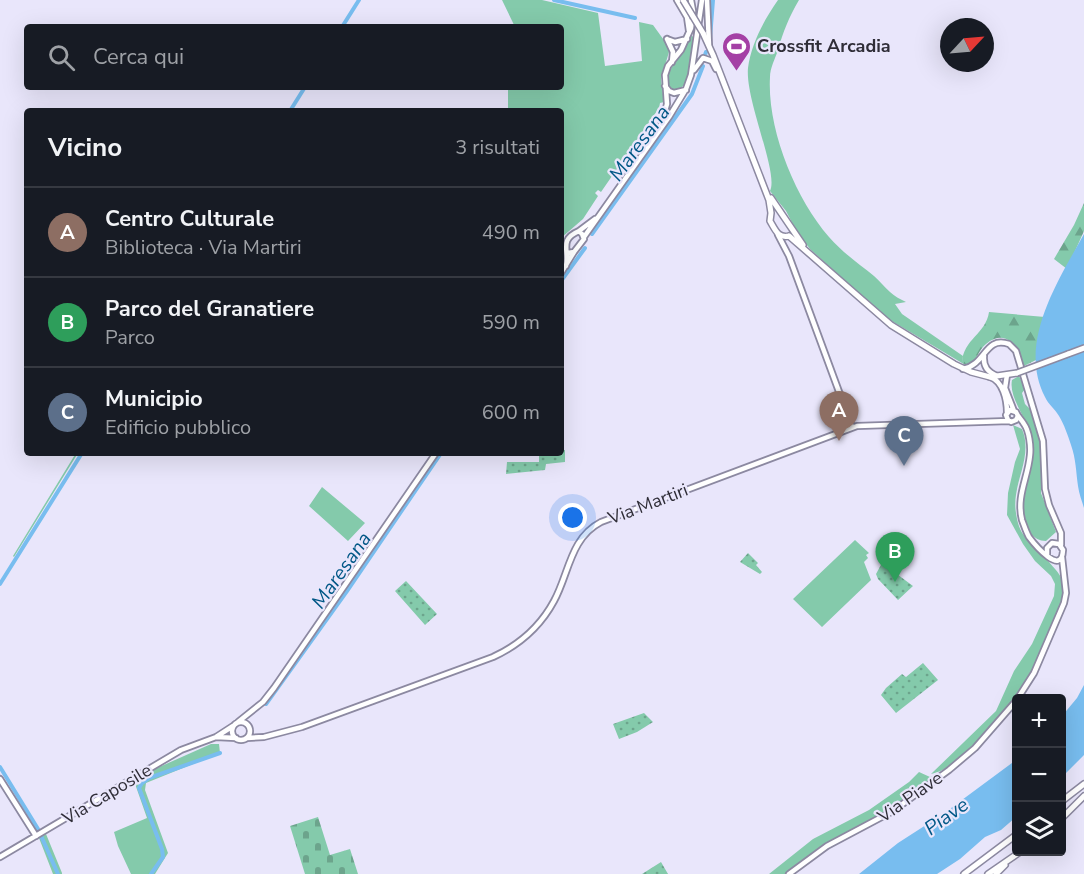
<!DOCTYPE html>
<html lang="it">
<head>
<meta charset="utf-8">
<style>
  body { margin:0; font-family:"Nunito Sans",sans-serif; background:#242831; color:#f1f3f6 }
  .controls { position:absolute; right:18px; bottom:18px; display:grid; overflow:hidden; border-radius:6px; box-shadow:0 6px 24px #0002 }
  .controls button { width:54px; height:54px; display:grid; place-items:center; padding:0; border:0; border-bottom:2px solid #363941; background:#171b24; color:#f1f3f6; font:30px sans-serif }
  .compass { position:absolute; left:940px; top:18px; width:54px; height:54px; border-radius:50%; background:#171b24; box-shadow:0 6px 24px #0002; rotate:64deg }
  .you { position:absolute; left:573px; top:518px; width:21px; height:21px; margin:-15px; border:4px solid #fff; border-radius:50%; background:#1a73e8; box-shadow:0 0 0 9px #1a73e833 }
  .badge { display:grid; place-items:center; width:39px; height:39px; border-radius:50%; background:#a440a5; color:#fff; font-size:20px; font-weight:700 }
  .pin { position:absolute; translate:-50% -50px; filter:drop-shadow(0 2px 3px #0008) }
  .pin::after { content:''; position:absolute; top:32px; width:21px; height:18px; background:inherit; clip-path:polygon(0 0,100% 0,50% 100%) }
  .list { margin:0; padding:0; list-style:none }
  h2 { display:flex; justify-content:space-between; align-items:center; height:78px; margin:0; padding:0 24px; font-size:26px }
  h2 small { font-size:20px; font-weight:400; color:#9ea1a6 }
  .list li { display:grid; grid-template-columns:39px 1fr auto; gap:18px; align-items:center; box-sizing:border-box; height:90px; padding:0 24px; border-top:2px solid #363941 }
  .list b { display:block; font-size:22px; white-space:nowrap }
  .list p { margin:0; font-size:20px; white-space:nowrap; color:#9ea1a6 }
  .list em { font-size:20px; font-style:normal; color:#9ea1a6 }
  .icon { flex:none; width:33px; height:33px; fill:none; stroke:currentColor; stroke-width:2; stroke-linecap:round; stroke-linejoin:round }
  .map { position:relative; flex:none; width:1084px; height:874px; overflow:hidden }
  .search { position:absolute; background:#171b24; box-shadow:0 6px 24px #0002; left:24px; top:24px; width:540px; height:66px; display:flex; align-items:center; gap:15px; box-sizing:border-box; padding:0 21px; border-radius:6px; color:#9ea1a6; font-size:22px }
  .panel { position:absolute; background:#171b24; box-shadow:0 6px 24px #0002; left:24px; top:108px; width:540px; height:348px; border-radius:6px }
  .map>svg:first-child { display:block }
  .green { fill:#84caab }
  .forest { fill:url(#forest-firs) }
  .cemetery { fill:url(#cemetery-stones) }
  .park { fill:url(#park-dots) }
  .water { fill:#78bdef }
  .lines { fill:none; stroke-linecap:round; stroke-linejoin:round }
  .canal { stroke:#78bdef; stroke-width:4 }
  .minor-casing { stroke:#8c89a1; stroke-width:8 }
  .major-casing { stroke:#8c89a1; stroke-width:8 }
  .minor { stroke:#fff; stroke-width:4.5 }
  .major { stroke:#fff; stroke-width:5 }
  .major-bridge-casing { stroke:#8c89a1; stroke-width:8; stroke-linecap:butt }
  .major-bridge { stroke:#fff; stroke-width:5 }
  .labels { text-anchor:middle; stroke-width:4.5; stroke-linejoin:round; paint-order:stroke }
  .poi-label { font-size:18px; font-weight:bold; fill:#2f2d37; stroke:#e9e6fb; text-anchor:start }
  .street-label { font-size:18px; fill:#2f2d37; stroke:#e9e6fb }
  .water-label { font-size:20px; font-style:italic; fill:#005786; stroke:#e9e6fb }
</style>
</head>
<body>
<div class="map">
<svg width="1084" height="874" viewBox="0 0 1084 874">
  <defs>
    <pattern id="forest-firs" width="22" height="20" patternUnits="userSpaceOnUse" patternTransform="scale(1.5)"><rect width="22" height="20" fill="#84caab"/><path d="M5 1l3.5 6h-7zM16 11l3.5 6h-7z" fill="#6ca48c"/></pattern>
    <pattern id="cemetery-stones" width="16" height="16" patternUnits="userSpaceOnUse" patternTransform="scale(1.5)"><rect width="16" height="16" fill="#84caab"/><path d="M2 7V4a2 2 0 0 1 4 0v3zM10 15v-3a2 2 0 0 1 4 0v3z" fill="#6ca48c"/></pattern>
    <pattern id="park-dots" width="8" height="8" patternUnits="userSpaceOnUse" patternTransform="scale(1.5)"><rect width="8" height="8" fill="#84caab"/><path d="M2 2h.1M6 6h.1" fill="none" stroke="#6ca48c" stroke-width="1.8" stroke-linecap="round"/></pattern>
  </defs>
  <rect width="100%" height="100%" fill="#e9e6fb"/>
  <path class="green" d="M 502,0 L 542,0 L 598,13 L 605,66 L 642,61 L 639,22 L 653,25 L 666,43 L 669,52 L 661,79 L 664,102 L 660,103 L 659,108 L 601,192 L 598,190 L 595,193 L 598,196 L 583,219 L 561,238 L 561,111 L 508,111 L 508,87 L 561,87 L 561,27 L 515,27 Z
    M 778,0 L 799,0 C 789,17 783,32 778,50 C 775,59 770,68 770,77 C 767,129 795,198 829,237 C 843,253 858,263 874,276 C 880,281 884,287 890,292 C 894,296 900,299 906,302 L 895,304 L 902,314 L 963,356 L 962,363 L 885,317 L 810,249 L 797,232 L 786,211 L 770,191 C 779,173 745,100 748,68 C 751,44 764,20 778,0 Z
    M 691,36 L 695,37 C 692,53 693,85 676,91 L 668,87 L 667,74 L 683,52 Z
    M 1019,376 L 1025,389 L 1022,393 L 1025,404 L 1032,411 L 1039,436 L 1041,447 L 1041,493 L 1056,532 L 1046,541 C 1039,541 1035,538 1030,533 C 1009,506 1035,475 1033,446 C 1032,423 1008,400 1012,380 Z
    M 1013,425 L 1022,429 C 1034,458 1011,484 1016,513 C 1019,536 1028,539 1042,554 C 1044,556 1045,559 1048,561 C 1054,568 1061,574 1063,583 C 1067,600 1057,616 1051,631 C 1041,652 1032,673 1020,692 C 1004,718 961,768 931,774 L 996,711 L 1014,671 L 1032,644 L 1054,596 L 1055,584 L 1051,576 L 1035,561 L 1023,544 L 1007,515 L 1008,493 L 1015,462 L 1020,449 Z
    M 76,453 L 78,453 L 14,557 L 13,556 Z
    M 322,487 L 365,523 L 348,541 L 309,506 Z
    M 855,540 L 869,553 L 866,555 L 868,558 L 864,562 L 871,580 L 822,627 L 793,599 Z
    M 211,744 L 219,744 L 220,753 L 146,783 L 145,790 L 168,853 L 155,874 L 131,874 L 118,846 L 114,832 L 147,818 L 134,781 L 157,768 Z
    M 919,772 L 930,777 L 941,774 L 886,813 L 831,841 L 785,874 L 769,874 L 813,839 L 869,810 L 909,782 Z
    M 46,834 L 62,873 L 62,874 L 53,874 L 39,838 Z"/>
  <path class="forest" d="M 1084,203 L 1084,231 L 1067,269 L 1054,259 L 1074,225 Z
    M 989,312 L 1045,317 L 1038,359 L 1024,366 C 1019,349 1007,327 986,344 C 978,350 978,360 968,366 L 962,363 C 963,339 986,334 989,312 Z"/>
  <path class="cemetery" d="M 318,817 L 330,855 L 350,849 L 358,874 L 305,874 L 290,826 Z"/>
  <path class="park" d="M 561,450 L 565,450 L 565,462 L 546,464 L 545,470 L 506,474 L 507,462 L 539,462 L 539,453 L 561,453 Z
    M 748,553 L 758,563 L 756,565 L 762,572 L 760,574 L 740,562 Z
    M 882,563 L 913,586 L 898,600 L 878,579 L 876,574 Z
    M 406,581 L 437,614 L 425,625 L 395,591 Z
    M 923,663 L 938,680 L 896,713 L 881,695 L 886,688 L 902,674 L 906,677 Z
    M 644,713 L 653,722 L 637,732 L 619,739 L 613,724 Z
    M 661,862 L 668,874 L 642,874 Z"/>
  <path class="water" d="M 1084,234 L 1084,508 C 1082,501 1079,494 1078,486 C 1076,472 1076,459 1071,445 C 1068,436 1064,424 1059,416 C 1055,409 1048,404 1045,397 C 1017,343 1058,281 1084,234 Z
    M 1084,685 L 1084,755 L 1062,777 L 1062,716 L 1077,698 Z
    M 1016,760 L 1016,817 L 1001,830 L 985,837 L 960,859 L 937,874 L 859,874 L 898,843 L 943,814 Z"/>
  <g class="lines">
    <path class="canal" d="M 554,0 L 635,18
      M 342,27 L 359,0
      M 710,38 L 713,0
      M 705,55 L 706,52
      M 290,111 L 305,87
      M 592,234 L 692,94 L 703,66
      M 561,281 L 585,248
      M 0,584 L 82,453
      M 266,704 L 347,591 L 441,453
      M 0,767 L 38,829 L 58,874
      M 151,874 L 163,857 L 162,849 L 139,788 L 142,783 L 149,778 L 220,753"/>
    <defs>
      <path id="minor" d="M 677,0 L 687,17 L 689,31
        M 707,0 L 709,45
        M 667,39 L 673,52 L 672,62
        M 667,39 L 675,42 L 687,39
        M 694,70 L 703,58 L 712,61 L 716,69
        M 665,86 L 669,91 L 674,93 L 686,90
        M 661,125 L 667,104 L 665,75 L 668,66 L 681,50 L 691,28 L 693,11 L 691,0
        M 579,231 L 595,219
        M 778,235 L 789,256 L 852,427
        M 584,237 L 669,117 L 686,89 L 691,75 L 702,0
        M 566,266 C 570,251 558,240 579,231 L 582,234 L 584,239 L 574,252 L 568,253
        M 561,273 L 574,252
        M 984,356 C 983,367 988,372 997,376
        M 963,369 C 987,364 984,336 1009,344 L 1016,351 L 1043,441 L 1045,489 L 1049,505 L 1061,533 L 1061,545
        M 1007,375 L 1005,388 L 1014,411
        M 990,377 C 1003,381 1007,400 1007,413
        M 1018,416 L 1016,420 L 1011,422 L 1008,420 L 1006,415 L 1010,410 L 1016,412 C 1018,417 1021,419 1024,424 C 1029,431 1031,446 1030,455 C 1028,478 1016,496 1022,520 C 1024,525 1026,532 1029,537 C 1035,545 1062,577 1063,550 L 1059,544 L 1052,543 L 1047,548 L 1047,555
        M 1018,698 L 1034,673 L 1064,603 L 1066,593 L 1062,557
        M232 731a9 9 0 1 1 18 0a9 9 0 1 1-18 0Z
        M 238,722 L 263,702 L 274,688 L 436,453
        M 216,737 L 236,738
        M 247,738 L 264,737 L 302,727 L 493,657 C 519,645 540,627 554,601 C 569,574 570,538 601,522 L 857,426 L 1009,421
        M 0,779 L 36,836
        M 0,857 L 181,750 L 216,737 L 233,726
        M 789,874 L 827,846 L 893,811 L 949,770 L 975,748 L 1016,701"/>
      <path id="major" d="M 703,33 L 713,55 L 769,200 L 771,213 L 770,221 C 775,229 778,239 789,236
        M 771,198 L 803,245
        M 789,236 L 891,325 L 954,364 L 971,372 L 990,377 L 1017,373
        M 1068,354 L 1084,348
        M 1062,801 L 1084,784
        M 1062,818 L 1084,796
        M 964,874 L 1016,835
        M 988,874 L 1020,852
        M 996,874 L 1005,865"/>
    </defs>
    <use href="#minor" class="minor-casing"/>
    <use href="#major" class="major-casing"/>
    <use href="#minor" class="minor"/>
    <use href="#major" class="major"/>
    <defs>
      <path id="major-bridge" d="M 683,0 L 703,33
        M 1017,373 L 1068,354"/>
    </defs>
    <use href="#major-bridge" class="major-bridge-casing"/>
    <use href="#major-bridge" class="major-bridge"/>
  </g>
  <defs>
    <symbol id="stadium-pin" viewBox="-11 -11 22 30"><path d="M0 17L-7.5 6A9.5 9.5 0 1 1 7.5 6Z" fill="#a440a5" stroke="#e9e6fb"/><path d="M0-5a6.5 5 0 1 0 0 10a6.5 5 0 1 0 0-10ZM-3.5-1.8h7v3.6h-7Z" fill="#fff"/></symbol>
  </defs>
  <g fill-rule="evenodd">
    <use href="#stadium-pin" x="720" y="30" width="33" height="45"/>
  </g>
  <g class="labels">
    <g class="poi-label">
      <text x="757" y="52">Crossfit Arcadia</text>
    </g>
    <g class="street-label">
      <text transform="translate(648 504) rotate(-21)" y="6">Via Martiri</text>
      <text transform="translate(107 794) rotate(-31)" y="6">Via Caposile</text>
      <text transform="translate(910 797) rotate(-35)" y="6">Via Piave</text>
    </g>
    <g class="water-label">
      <text transform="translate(639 143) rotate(-54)" y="7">Maresana</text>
      <text transform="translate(341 570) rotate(-55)" y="7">Maresana</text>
      <text transform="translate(946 816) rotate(-36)" y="7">Piave</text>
    </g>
  </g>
</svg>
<div class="controls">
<button>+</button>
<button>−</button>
<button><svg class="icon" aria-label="layers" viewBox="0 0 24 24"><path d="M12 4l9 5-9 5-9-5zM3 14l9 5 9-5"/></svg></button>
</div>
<svg class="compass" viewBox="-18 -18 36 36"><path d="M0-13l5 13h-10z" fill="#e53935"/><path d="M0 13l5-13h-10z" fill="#9ea1a6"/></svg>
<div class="you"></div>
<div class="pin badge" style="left:839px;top:441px;background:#8d6e63">A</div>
<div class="pin badge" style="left:895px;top:582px;background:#2e9e5b">B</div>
<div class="pin badge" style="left:904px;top:466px;background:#5c6f8a">C</div>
<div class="search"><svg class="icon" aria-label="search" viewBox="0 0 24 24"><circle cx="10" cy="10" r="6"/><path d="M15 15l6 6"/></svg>Cerca qui</div>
<section class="panel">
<h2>Vicino<small>3 risultati</small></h2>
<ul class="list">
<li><span class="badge" style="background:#8d6e63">A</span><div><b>Centro Culturale</b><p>Biblioteca · Via Martiri</p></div><em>490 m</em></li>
<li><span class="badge" style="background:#2e9e5b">B</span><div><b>Parco del Granatiere</b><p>Parco</p></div><em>590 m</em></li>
<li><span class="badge" style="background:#5c6f8a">C</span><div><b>Municipio</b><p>Edificio pubblico</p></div><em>600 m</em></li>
</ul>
</section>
</div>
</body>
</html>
